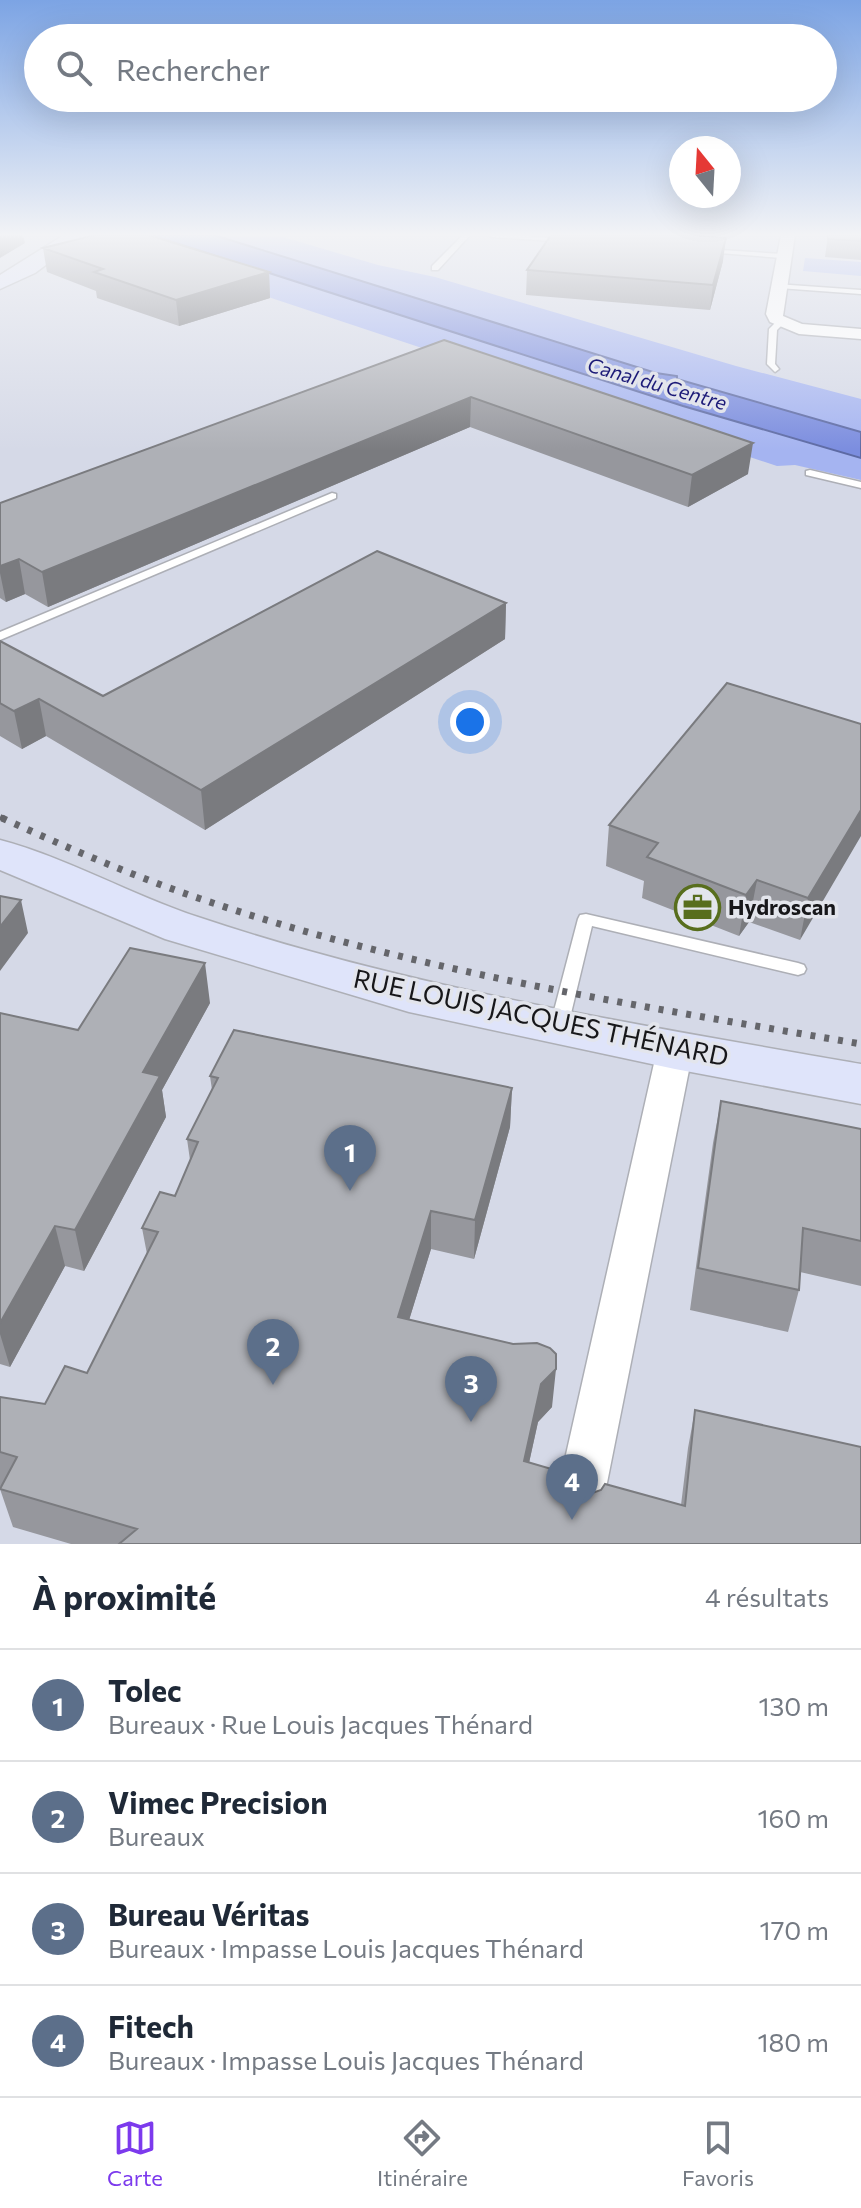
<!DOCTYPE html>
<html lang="fr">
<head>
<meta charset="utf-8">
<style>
  body { margin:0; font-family:Commissioner,sans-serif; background:#f6f6f7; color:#1f2937 }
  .compass { position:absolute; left:669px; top:136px; width:72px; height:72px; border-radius:50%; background:#fff; box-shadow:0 8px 32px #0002; rotate:342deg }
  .you { position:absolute; left:470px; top:722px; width:28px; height:28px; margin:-20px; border:6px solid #fff; border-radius:50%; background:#1a73e8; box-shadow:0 0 0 12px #1a73e833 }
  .badge { display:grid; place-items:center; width:52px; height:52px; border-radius:50%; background:#7c3aed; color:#fff; font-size:26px; font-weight:700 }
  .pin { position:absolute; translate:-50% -66px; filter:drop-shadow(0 2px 4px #0008) }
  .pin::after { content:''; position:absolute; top:42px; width:28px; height:24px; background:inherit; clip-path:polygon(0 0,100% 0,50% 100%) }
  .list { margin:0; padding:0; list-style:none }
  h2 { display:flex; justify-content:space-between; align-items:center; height:104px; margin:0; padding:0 32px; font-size:34px }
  h2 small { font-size:26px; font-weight:400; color:#747a83 }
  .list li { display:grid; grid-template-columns:52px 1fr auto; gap:24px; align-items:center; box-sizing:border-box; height:112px; padding:0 32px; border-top:2px solid #e0e1e3 }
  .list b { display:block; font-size:30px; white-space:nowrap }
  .list p { margin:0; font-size:26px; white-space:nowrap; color:#747a83 }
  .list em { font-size:26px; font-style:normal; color:#747a83 }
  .icon { flex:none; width:44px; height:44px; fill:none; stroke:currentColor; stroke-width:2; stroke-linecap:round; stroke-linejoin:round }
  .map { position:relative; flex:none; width:861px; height:1544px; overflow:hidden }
  .search { position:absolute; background:#fff; box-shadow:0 8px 32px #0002; left:24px; right:24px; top:24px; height:88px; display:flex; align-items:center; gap:20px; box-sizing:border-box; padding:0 28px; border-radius:44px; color:#747a83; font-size:30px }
  .sheet { height:552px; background:#fff }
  nav { display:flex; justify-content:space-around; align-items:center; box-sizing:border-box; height:112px; border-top:2px solid #e0e1e3; background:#fff; font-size:22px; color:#747a83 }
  nav a { display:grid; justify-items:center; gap:4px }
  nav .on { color:#7c3aed }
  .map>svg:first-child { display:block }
  .built { fill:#d5d9e7 }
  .green { fill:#a5b4f1 }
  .water { fill:#7b8ddf; stroke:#5d6aa4; stroke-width:2 }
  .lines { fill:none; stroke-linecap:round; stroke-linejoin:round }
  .service-casing { stroke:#adafb6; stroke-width:3 }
  .minor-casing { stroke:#adafb6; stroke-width:3 }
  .secondary-casing { stroke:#adafb6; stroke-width:3 }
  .service { fill:#fff; fill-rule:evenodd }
  .minor { fill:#fff; fill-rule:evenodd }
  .secondary { fill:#dfe4fa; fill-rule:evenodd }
  .rail-far1 { stroke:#65666b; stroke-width:6; stroke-dasharray:4 7; stroke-linecap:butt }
  .rail { stroke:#65666b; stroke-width:7; stroke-dasharray:5 9; stroke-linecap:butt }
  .wall { fill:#96979d }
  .shaded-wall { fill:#7a7b7f }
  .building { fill:#aeb0b6; stroke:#7a7b7f; stroke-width:2 }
  .labels { text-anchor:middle; stroke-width:7; stroke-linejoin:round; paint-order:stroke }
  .far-water-label { font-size:20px; font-style:italic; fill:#1c1a78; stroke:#e3e5ec }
  .poi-label { font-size:22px; font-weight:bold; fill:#17171a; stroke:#e3e5ec; text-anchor:start }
  .near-street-label { font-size:26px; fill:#17171a; stroke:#e3e5ec }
</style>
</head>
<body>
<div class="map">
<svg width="861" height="1544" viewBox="0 0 861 1544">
  <rect width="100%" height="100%" fill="#e3e5ec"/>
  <path class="built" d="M 0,235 L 861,235 L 861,1544 L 0,1544 Z"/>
  <path class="green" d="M 91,235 L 151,235 L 683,406 L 861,458 L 861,480 L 795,465 L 777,466 L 136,253 L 74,251 Z
    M 214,235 L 276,235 L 378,265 L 435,277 L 736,366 L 861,399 L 861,432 L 676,379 L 677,376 L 657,373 Z
    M 805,258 L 861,262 L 861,276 L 803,271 Z"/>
  <path class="water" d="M 151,235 L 214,235 L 656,373 L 677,376 L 677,379 L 861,432 L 861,458 L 683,406 Z"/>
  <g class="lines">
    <defs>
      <path id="service" d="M 463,235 L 470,235 L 438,270 L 432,270 L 432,266 Z
        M 488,235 L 518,235 L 570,240 L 567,242 L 491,237 Z
        M 705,249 L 782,254 L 786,256 L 782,258 L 707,252 Z
        M 776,284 L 861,290 L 861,294 L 779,288 L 776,288 Z
        M 777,321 L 784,323 L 777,330 L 775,364 L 779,369 L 775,372 L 767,364 L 769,329 Z
        M 810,470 L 861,482 L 861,488 L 806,475 L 806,471 Z
        M 332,493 L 336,494 L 336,498 L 0,640 L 0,632 Z
        M 586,914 L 798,963 L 804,965 L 806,969 L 804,973 L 798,975 L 592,926 L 568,1026 L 565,1030 L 559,1032 L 553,1030 L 550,1026 L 578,919 L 580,915 Z"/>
      <path id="minor" d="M 781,235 L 795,235 L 783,316 L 802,324 L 861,329 L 861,339 L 799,334 L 770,322 L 766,314 Z
        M 675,1037 L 688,1041 L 693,1050 L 602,1508 L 595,1525 L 578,1532 L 561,1525 L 554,1508 L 657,1050 L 662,1041 Z"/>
      <path id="secondary" d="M 64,235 L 86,235 L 35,273 L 0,289 L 0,275 Z
        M 0,840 C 68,858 131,895 198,917 C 413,989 639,1025 861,1064 L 861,1104 L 675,1069 L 409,1012 L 165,939 L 0,870 Z"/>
    </defs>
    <use href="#service" class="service-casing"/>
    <use href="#minor" class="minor-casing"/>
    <use href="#secondary" class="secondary-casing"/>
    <use href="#service" class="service"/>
    <use href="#minor" class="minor"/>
    <use href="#secondary" class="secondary"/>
    <path class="rail-far1" d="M 0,817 L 6,820"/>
    <path class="rail" d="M 2,818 C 68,848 135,877 204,900 C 416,972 641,1006 861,1044"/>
  </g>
  <path class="wall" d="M 828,235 L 861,235 L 861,260 L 825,257 Z
    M 43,248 L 269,272 L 270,298 L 179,326 L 97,298 L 96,291 L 47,272 Z
    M 723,261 L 710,310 L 526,295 L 527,270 Z
    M 444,340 L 748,474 L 688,507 L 470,427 L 48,607 L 25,594 L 6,602 L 0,598 L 0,503 Z
    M 506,603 L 505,639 L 205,830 L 46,736 L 22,749 L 0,736 L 0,641 L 103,696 Z
    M 861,724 L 800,940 L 749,922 L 739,936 L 642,898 L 644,881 L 606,866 L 609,825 Z
    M 210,1003 L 162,1090 L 166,1117 L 84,1271 L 65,1266 L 10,1367 L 0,1364 L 0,1013 L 78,1030 Z
    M 210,1076 L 512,1088 L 510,1127 L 474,1259 L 431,1249 L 409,1320 L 552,1407 L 538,1422 L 529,1463 L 562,1489 L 581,1497 L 681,1505 L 688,1448 L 695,1410 L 861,1544 L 71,1544 L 13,1527 L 0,1489 L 1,1487 L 0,1486 L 0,1397 L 45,1404 L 87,1373 L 147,1254 L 142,1228 L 175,1196 L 190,1160 L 187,1139 L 212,1090 Z
    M 721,1101 L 861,1129 L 861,1286 L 800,1272 L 799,1290 L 788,1332 L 690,1310 L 713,1143 Z"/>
  <path class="shaded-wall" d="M 2,235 L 23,235 L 25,243 L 0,258 L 0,236 Z
    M 726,238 L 723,261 L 710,310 L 713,285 Z
    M 269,272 L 270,298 L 179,326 L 176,300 Z
    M 471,397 L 470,427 L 48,607 L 42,572 Z
    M 753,443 L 748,474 L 688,507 L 692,475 Z
    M 19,559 L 25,594 L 6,602 L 0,573 L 0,566 Z
    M 506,603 L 505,639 L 205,830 L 201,790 Z
    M 39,699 L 46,736 L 22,749 L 14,711 Z
    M 861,810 L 861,836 L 800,940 L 808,898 Z
    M 757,880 L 749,922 L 739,936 L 746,895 Z
    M 21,900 L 28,933 L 0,971 L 0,927 Z
    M 205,963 L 210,1003 L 162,1090 L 166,1117 L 84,1271 L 75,1230 L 143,1072 Z
    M 512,1088 L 510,1127 L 474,1259 L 475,1220 Z
    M 431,1211 L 431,1249 L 398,1356 L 398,1317 Z
    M 55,1226 L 65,1266 L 10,1367 L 0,1334 L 0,1323 Z
    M 556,1369 L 552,1407 L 538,1422 L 521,1499 L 524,1461 L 541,1384 Z"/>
  <path class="building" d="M 95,235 L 148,235 L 269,272 L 176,300 L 94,272 L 103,269 L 43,248 Z
    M 551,235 L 686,235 L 726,238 L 713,285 L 527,270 Z
    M 828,235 L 861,235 L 861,241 L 828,239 Z
    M 444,340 L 753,443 L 692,475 L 471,397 L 42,572 L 19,559 L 0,566 L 0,503 Z
    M 377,551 L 506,603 L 201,790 L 39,699 L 14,711 L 0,703 L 0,641 L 103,696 Z
    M 727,683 L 861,724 L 861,810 L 808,898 L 757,880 L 746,895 L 647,857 L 658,843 L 609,825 Z
    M 0,896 L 21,900 L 0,927 Z
    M 130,948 L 205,963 L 143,1072 L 160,1076 L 75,1230 L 55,1226 L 0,1323 L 0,1013 L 78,1030 Z
    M 234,1030 L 512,1088 L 475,1220 L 431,1211 L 398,1317 L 513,1344 L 537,1343 L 550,1348 L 556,1354 L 556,1369 L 541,1384 L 524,1461 L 555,1470 L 562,1489 L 581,1497 L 601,1490 L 605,1484 L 685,1506 L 695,1410 L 861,1447 L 861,1544 L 119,1544 L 137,1529 L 0,1489 L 17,1457 L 0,1452 L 0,1397 L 45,1404 L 65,1366 L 87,1373 L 158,1232 L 142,1228 L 160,1192 L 175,1196 L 198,1142 L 187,1139 L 218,1078 L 210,1076 Z
    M 721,1101 L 861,1129 L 861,1241 L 803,1228 L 799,1290 L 698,1268 Z"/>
  <linearGradient id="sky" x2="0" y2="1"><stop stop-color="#7ca4e4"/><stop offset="0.52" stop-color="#f2f3f6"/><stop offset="1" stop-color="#f2f3f6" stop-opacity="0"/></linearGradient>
  <rect width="861" height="451" fill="url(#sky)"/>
  <defs>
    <symbol id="office-ring" viewBox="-11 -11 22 22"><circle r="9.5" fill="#e3e5ec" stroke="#586e1d" stroke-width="1.5"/><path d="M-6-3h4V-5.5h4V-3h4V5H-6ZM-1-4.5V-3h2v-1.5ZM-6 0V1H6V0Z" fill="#586e1d"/></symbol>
  </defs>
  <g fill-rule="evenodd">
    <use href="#office-ring" x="672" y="882" width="51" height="51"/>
  </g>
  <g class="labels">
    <g class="far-water-label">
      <text transform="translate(657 384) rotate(16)" y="7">Canal du Centre</text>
    </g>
    <g class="poi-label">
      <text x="728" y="915">Hydroscan</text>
    </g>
    <g class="near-street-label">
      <text transform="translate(541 1018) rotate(12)" y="9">RUE LOUIS JACQUES THÉNARD</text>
    </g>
  </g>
</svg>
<svg class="compass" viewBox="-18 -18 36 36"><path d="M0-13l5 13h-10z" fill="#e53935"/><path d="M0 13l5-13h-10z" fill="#747a83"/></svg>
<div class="you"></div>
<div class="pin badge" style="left:350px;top:1191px;background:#5c6f8a">1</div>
<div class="pin badge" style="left:273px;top:1385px;background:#5c6f8a">2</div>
<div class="pin badge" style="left:471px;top:1422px;background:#5c6f8a">3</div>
<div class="pin badge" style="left:572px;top:1520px;background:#5c6f8a">4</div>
<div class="search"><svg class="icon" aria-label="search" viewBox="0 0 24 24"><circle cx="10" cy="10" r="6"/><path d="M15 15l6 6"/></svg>Rechercher</div>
</div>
<section class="sheet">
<h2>À proximité<small>4 résultats</small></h2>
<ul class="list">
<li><span class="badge" style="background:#5c6f8a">1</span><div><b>Tolec</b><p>Bureaux · Rue Louis Jacques Thénard</p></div><em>130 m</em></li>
<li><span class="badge" style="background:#5c6f8a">2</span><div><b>Vimec Precision</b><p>Bureaux</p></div><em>160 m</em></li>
<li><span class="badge" style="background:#5c6f8a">3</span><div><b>Bureau Véritas</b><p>Bureaux · Impasse Louis Jacques Thénard</p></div><em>170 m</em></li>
<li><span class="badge" style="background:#5c6f8a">4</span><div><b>Fitech</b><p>Bureaux · Impasse Louis Jacques Thénard</p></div><em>180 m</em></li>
</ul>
</section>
<nav>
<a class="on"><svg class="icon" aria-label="map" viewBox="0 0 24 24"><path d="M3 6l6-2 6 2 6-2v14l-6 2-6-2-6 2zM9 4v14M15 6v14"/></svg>Carte</a>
<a><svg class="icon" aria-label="directions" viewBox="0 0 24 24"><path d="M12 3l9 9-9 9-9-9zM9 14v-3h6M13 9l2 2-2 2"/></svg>Itinéraire</a>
<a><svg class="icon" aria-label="saved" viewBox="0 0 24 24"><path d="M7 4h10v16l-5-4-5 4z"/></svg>Favoris</a>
</nav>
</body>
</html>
